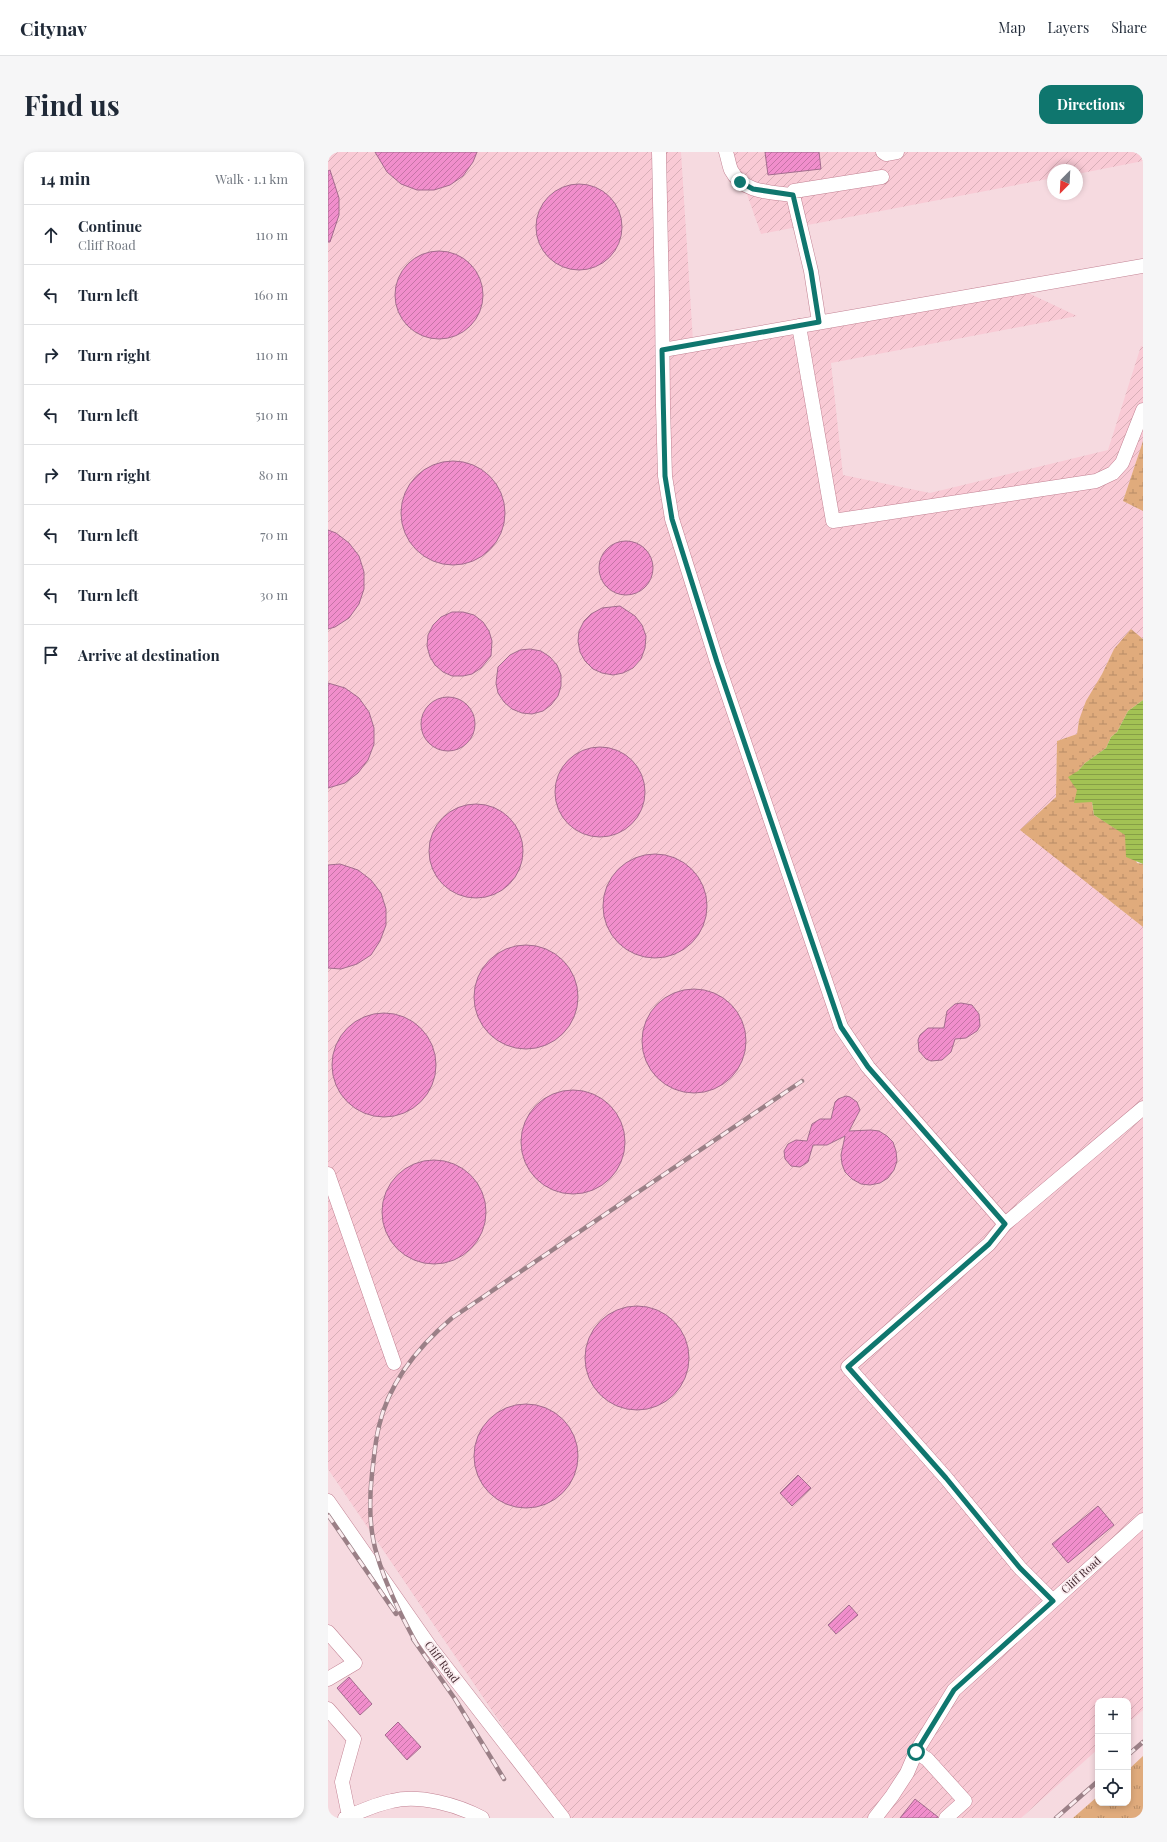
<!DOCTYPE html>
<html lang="en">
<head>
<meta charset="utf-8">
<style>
  body { margin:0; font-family:"Playfair Display",serif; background:#f6f6f7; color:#1f2937 }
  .controls { position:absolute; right:12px; bottom:12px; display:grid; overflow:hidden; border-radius:8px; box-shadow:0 2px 6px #0003 }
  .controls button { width:36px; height:36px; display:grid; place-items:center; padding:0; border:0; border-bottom:1px solid #e0e1e3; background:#fff; color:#1f2937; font:20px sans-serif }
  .compass { position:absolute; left:719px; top:12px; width:36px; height:36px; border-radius:50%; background:#fff; box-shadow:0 2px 6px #0003; rotate:204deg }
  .stop { position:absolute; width:12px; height:12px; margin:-9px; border:3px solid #0f766e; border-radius:50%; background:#fff }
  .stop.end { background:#0f766e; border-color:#fff; box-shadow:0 1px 4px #0008 }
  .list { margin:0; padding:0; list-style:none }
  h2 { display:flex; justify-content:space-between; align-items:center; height:52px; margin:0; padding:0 16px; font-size:17px }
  h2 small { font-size:13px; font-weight:400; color:#747a83 }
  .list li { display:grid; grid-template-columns:26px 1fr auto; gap:12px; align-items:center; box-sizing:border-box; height:60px; padding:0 16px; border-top:1px solid #e0e1e3 }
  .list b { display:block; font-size:15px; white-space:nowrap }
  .list p { margin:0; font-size:13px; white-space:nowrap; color:#747a83 }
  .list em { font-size:13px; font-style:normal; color:#747a83 }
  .icon { flex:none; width:22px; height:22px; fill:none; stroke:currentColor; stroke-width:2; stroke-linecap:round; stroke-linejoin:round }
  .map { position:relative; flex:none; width:815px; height:1666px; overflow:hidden; border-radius:12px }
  header { display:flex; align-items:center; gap:24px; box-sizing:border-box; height:56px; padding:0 20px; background:#fff; border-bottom:1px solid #e0e1e3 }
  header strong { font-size:19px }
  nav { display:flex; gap:22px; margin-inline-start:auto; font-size:14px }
  .intro { display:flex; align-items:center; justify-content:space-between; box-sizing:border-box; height:96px; padding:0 24px }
  h1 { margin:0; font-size:28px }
  .button { padding:10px 18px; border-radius:12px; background:#0f766e; color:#fff; font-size:14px; font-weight:700 }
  main { display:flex; gap:24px; padding:0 24px }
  aside { flex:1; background:#fff; border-radius:12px; box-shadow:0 2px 6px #0003 }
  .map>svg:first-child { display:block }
  .industrial { fill:url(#industrial-furrows) }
  .wetland { fill:url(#wetland-marsh) }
  .park { fill:url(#park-tufts) }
  .water { fill:url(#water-rules) }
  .building { fill:url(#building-hatch); stroke:#a36d8e }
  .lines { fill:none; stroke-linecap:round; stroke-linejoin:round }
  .minor-casing { stroke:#c28293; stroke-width:15 }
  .minor { stroke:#fff; stroke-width:14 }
  .rail-casing { stroke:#9b8087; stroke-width:4.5 }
  .rail { stroke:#faebee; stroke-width:3; stroke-dasharray:9; stroke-linecap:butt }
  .route { stroke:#0f766e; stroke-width:5 }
  .labels { text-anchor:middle; stroke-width:3.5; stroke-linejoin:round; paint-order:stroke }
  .street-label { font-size:11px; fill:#42282f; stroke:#faebee }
</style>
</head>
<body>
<header>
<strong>Citynav</strong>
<nav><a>Map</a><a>Layers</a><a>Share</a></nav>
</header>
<div class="intro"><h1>Find us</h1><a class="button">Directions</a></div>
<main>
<aside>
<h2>14 min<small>Walk · 1.1 km</small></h2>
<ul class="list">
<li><svg class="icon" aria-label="ahead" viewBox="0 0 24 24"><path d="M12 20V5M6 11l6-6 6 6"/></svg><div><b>Continue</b><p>Cliff Road</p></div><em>110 m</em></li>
<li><svg class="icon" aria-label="left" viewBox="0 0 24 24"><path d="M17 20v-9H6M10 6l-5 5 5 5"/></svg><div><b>Turn left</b></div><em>160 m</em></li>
<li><svg class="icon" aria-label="right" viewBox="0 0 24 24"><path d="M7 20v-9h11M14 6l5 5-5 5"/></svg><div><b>Turn right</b></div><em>110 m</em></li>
<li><svg class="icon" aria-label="left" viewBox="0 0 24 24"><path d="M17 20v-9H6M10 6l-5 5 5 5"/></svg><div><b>Turn left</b></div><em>510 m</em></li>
<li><svg class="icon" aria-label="right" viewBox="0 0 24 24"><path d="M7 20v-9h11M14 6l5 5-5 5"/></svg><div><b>Turn right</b></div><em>80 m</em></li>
<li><svg class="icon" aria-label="left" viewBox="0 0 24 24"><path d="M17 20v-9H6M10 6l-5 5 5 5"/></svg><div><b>Turn left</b></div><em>70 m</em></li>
<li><svg class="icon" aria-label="left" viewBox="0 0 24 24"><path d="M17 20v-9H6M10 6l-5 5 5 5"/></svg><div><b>Turn left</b></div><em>30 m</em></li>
<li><svg class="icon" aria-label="arrive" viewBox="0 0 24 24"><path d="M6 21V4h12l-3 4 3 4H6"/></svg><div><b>Arrive at destination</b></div></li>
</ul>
</aside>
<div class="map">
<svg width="815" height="1666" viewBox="0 0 815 1666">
  <defs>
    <pattern id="industrial-furrows" width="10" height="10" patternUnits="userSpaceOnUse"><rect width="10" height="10" fill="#f9cad5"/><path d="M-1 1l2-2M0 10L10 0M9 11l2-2" fill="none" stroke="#d7aeb7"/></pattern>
    <pattern id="wetland-marsh" width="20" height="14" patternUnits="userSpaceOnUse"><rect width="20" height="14" fill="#e0ab7c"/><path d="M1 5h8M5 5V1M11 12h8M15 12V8" fill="none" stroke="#b78b66"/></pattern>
    <pattern id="park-tufts" width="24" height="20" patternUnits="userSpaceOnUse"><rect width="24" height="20" fill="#e0ab7c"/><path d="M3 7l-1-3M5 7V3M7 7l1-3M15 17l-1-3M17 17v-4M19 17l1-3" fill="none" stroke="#b78b66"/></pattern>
    <pattern id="water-rules" width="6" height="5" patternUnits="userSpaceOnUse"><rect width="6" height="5" fill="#a3c254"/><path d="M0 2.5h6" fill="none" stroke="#869e46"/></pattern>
    <pattern id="building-hatch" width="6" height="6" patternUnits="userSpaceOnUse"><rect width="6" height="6" fill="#f18ecc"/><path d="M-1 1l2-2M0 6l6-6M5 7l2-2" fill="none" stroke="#c574a6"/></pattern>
  </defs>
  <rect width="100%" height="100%" fill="#f6dae0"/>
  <path class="industrial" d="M 0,0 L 353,0 L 365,189 L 472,170 L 677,130 L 749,164 L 503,211 L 515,323 L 602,341 L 780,298 L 813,194 L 815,195 L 815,289 L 795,349 L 815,359 L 815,487 L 803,477 L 786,497 L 751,568 L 749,582 L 729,589 L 728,645 L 693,678 L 815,775 L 815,1558 L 800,1571 L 800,1549 L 770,1549 L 770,1597 L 693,1666 L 237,1666 L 0,1317 Z
    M 404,0 L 815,0 L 815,9 L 749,22 L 749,18 L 725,18 L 725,26 L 433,82 Z"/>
  <path class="wetland" d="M 815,289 L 815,359 L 795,349 Z
    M 803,477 L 815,487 L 815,548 L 800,559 L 789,580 L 783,585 L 778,596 L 757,611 L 750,619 L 764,650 L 766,663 L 798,683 L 809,711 L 815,712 L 815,775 L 692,678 L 728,645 L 729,589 L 749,582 L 751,568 L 758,549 L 774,522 L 786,497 Z"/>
  <path class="park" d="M 815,1604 L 815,1666 L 745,1666 L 770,1644 L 770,1651 L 800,1651 L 800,1618 Z"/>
  <path class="water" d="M 815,548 L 815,712 L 798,705 L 797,683 L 766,663 L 764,650 L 746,651 L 749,638 L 740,625 L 750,619 L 757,611 L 778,596 L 783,585 L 789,580 L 800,559 Z"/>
  <path class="building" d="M 47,0 L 149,0 L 145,10 L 135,24 L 122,33 L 106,38 L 89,38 L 73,32 L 59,20 Z
    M 437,0 L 491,0 L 493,17 L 440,23 Z
    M 2,18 L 11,46 L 11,63 L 2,90 L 0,90 L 0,19 Z
    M208 75a43 43 0 1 1 86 0a43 43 0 1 1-86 0Z
    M67 143a44 44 0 1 1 88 0a44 44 0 1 1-88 0Z
    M73 361a52 52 0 1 1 104 0a52 52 0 1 1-104 0Z
    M 0,378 L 8,381 L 21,391 L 31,404 L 36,420 L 36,437 L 31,452 L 21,466 L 7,475 L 0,477 Z
    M271 416a27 27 0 1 1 54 0a27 27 0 1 1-54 0Z
    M 292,454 L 307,464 L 314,473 L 318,484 L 317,496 L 313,507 L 305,516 L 295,521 L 285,523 L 274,521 L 265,517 L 257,509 L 252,500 L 250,489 L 251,479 L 256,469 L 263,462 L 274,456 Z
    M 124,460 L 135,460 L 146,463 L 155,470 L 161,479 L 164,489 L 163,504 L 153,516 L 144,522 L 135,524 L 124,524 L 115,520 L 107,513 L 102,505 L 99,494 L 100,483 L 105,473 L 113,465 Z
    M 202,497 L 213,499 L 222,505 L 229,513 L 233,523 L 233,534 L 230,544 L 223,553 L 215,559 L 204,562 L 194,561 L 184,557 L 176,550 L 170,541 L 168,531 L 170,515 L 182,503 L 192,498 Z
    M 0,531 L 17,536 L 31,546 L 41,560 L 46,576 L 46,592 L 40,608 L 30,621 L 17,631 L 0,636 Z
    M93 572a27 27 0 1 1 54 0a27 27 0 1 1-54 0Z
    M227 640a45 45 0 1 1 90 0a45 45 0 1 1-90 0Z
    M101 699a47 47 0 1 1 94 0a47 47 0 1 1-94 0Z
    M275 754a52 52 0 1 1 104 0a52 52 0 1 1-104 0Z
    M 12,712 L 30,718 L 43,728 L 53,741 L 58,757 L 58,773 L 52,789 L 43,803 L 29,812 L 13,817 L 0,816 L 0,713 Z
    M146 845a52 52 0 1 1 104 0a52 52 0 1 1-104 0Z
    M314 889a52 52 0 1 1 104 0a52 52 0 1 1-104 0Z
    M 633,851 L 644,853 L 651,862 L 652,874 L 649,879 L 638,886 L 627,887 L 623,900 L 614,908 L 603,909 L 598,907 L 591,899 L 590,888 L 592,883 L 600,876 L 616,876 L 619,859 L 627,852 Z
    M4 913a52 52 0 1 1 104 0a52 52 0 1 1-104 0Z
    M193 990a52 52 0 1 1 104 0a52 52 0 1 1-104 0Z
    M 518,944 L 522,945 L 529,950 L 532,958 L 521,979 L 543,978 L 551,979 L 559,984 L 565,990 L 568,999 L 569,1009 L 566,1018 L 560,1026 L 552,1031 L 542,1033 L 533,1032 L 524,1027 L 517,1020 L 514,1012 L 513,1003 L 517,984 L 499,993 L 485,993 L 480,1010 L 472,1015 L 463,1014 L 457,1007 L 456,999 L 460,992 L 468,988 L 479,989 L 484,972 L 492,967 L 503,967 L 507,950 L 510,947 Z
    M54 1060a52 52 0 1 1 104 0a52 52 0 1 1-104 0Z
    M257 1206a52 52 0 1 1 104 0a52 52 0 1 1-104 0Z
    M146 1304a52 52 0 1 1 104 0a52 52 0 1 1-104 0Z
    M 470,1323 L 483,1336 L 464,1354 L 452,1341 Z
    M 770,1354 L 786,1373 L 740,1411 L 724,1392 Z
    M 521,1453 L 530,1463 L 508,1482 L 500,1473 Z
    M 21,1525 L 44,1552 L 32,1563 L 9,1536 Z
    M 70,1570 L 93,1595 L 79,1608 L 57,1583 Z
    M 587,1647 L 610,1665 L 610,1666 L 572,1666 Z"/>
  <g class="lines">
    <defs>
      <path id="minor" d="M 331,0 L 334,146 L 335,254 L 337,324 L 344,367 L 389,510 L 513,875 L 540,915 L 677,1072 L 815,956
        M 398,0 C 400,6 401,13 403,18 C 415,41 442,40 465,43
        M 555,0 L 558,2 L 569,0
        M 491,170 L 483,119 L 465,43 L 466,39 L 554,25
        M 471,174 L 505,369 L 768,329 L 785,321 L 794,311 L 815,258
        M 335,198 L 815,114
        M 0,1022 L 66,1211
        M 677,1072 L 661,1092 L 520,1215 L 618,1326 L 692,1416 L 725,1449
        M 0,1349 L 103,1496 L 235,1666
        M 0,1480 L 27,1511 L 0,1527
        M 0,1557 L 26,1587 L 14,1630 L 21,1664
        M 588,1600 L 599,1607 L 637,1649 L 618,1666
        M 17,1666 C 31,1660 48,1652 64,1649 C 91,1642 130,1653 154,1666
        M 547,1666 L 564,1644 L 579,1621 L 588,1600 L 626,1538 L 815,1368"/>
    </defs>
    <use href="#minor" class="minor-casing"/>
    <use href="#minor" class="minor"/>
    <defs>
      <path id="rail" d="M 0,1363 L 68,1462
        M 85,1487 L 127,1547 L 176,1627
        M 88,1491 C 73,1463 58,1434 49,1403 C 41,1377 41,1349 44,1322 C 46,1306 47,1290 51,1274 C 61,1230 91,1194 124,1166 L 474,929
        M 800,1603 L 815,1590
        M 728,1666 L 770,1629"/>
    </defs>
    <use href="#rail" class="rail-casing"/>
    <use href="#rail" class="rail"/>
  </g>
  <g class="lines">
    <path class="route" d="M 412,30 L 425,37 L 465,43 L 483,119 L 491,170 L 334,198 L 337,324 L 344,367 L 389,510 L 513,875 L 540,915 L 677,1072 L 661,1092 L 520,1215 L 618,1326 L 692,1416 L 725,1449 L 626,1538 L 588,1600"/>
  </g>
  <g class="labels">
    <g class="street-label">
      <text transform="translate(753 1423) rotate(-42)" y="4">Cliff Road</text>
      <text transform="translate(114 1510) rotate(53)" y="4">Cliff Road</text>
    </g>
  </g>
</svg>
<div class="controls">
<button>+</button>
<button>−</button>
<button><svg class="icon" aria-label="locate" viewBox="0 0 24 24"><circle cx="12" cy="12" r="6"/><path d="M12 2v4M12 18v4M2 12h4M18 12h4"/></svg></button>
</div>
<svg class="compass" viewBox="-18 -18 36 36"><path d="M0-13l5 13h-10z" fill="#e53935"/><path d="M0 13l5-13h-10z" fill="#747a83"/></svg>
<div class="stop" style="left:588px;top:1600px"></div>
<div class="stop end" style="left:412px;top:30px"></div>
</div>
</main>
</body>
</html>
